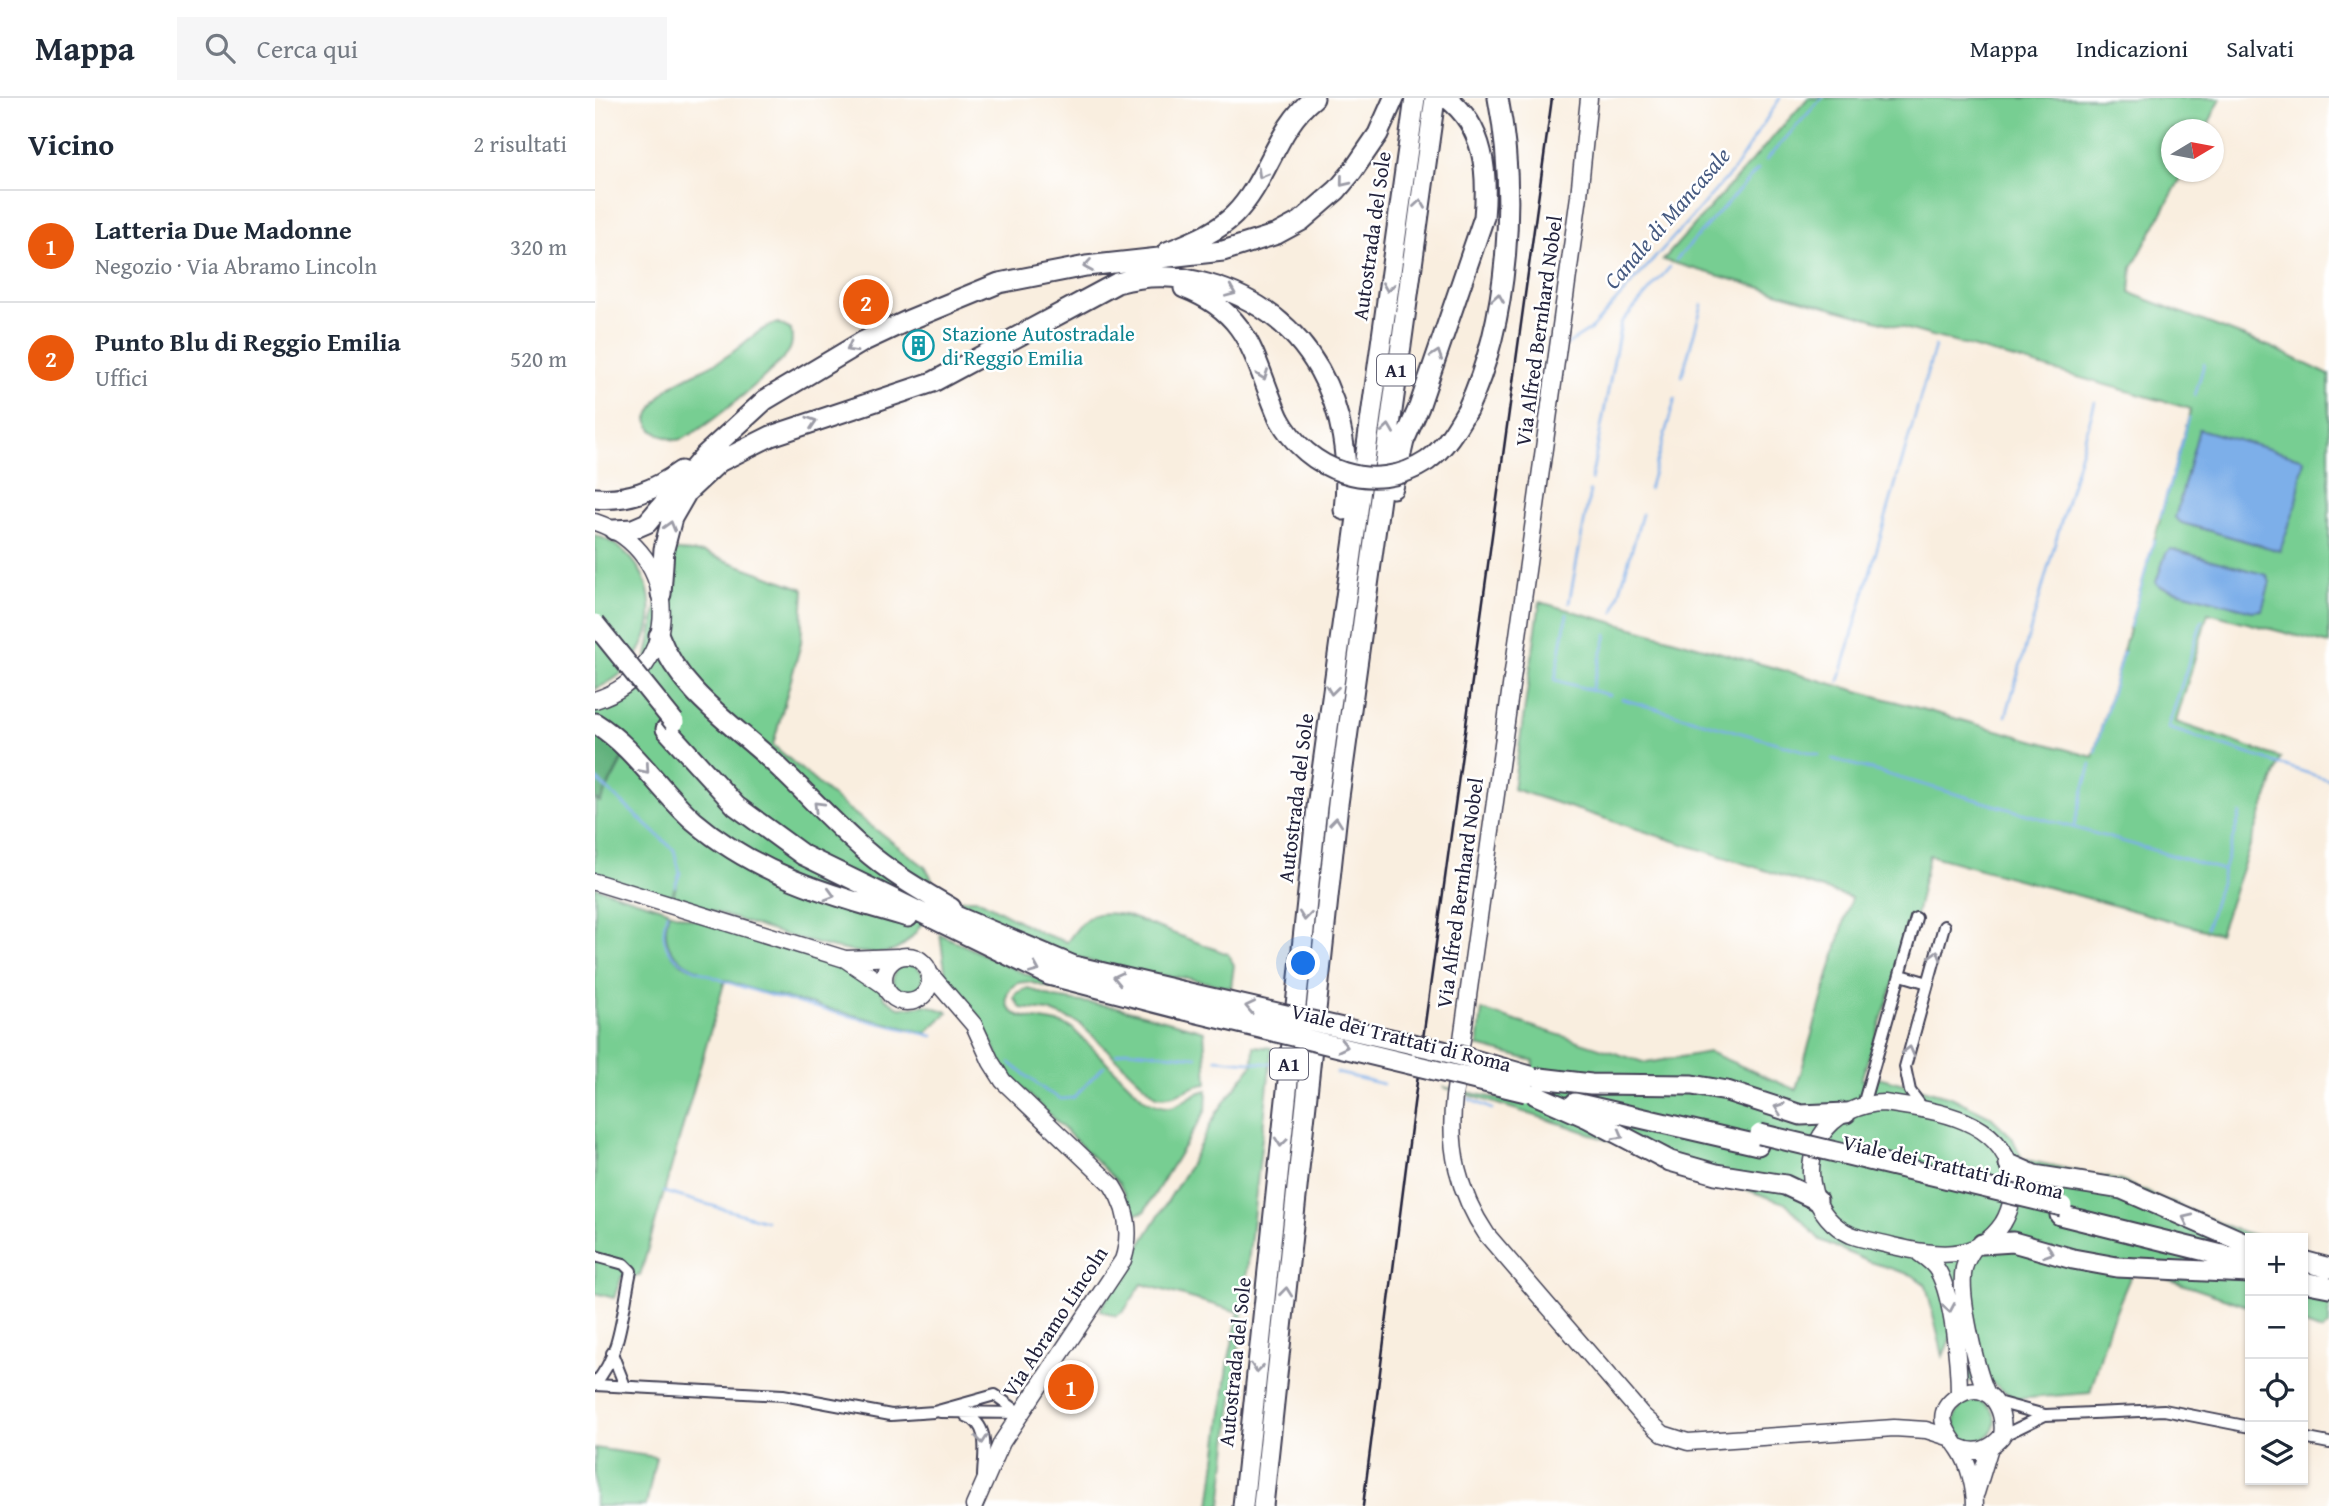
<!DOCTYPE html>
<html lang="it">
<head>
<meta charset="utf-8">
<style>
  body { margin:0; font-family:"Gentium Book Plus",serif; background:#f6f6f7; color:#1f2937 }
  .controls { position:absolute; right:21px; bottom:21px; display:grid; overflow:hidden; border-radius:0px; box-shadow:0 2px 5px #0004 }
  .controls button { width:63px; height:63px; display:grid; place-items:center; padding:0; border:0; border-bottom:2px solid #e0e1e3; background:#fff; color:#1f2937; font:35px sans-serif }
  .compass { position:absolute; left:1566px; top:21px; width:63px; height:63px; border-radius:50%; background:#fff; box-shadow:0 2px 5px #0004; rotate:80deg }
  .you { position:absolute; left:709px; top:866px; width:24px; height:24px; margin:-18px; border:5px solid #fff; border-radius:50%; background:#1a73e8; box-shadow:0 0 0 10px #1a73e833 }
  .badge { display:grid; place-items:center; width:46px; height:46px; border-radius:50%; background:#ea580c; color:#fff; font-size:23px; font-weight:700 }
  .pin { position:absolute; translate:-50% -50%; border:4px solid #fff; box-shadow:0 2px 7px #0006 }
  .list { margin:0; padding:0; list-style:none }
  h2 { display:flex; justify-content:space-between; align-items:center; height:91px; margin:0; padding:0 28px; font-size:30px }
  h2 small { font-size:23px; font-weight:400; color:#747a83 }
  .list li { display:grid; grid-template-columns:46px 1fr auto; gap:21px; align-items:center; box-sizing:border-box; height:112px; padding:0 28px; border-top:2px solid #e0e1e3 }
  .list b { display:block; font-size:26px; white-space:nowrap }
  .list p { margin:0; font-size:23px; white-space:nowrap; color:#747a83 }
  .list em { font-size:23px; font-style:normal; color:#747a83 }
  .icon { flex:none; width:38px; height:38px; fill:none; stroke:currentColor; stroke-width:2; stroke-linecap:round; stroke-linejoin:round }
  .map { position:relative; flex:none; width:1734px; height:1408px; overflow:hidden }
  header { display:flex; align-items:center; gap:42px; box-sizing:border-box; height:98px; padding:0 35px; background:#fff; border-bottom:2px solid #e0e1e3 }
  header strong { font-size:33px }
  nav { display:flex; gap:38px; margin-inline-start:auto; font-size:24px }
  .search { width:490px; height:63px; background:#f6f6f7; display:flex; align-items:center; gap:18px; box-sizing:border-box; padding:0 24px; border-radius:0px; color:#747a83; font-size:26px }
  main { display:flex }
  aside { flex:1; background:#fff }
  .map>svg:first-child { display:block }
  .green { fill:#77ce92; stroke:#4c7866; stroke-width:2 }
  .forest { fill:#61b17c; stroke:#426a5c; stroke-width:2 }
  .water { fill:#7dafe9; stroke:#506892; stroke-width:2 }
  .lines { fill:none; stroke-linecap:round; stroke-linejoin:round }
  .stream { stroke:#7dafe9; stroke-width:2.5 }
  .street-casing { stroke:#424154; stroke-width:14 }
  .secondary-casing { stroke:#424154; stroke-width:19 }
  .highway-casing { stroke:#424154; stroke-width:23 }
  .street { stroke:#fff; stroke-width:10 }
  .secondary { stroke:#fff; stroke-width:16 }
  .highway { stroke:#fff; stroke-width:19 }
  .rail { stroke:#22223b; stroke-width:2.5 }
  .highway-bridge-casing { stroke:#424154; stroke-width:23; stroke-linecap:butt }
  .highway-bridge { stroke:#fff; stroke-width:19 }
  .oneway { stroke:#9c9ca7 }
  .labels { text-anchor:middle; stroke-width:5; stroke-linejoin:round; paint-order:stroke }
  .shield { fill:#fff; stroke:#646476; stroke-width:2 }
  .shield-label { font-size:19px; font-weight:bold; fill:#22223b }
  .street-label { font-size:21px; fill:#22223b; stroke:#fff }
  .culture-label { font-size:21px; fill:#0d838f; stroke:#fff; text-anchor:start }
  .water-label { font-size:23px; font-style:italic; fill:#465a81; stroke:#fff }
</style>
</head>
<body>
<header>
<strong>Mappa</strong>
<div class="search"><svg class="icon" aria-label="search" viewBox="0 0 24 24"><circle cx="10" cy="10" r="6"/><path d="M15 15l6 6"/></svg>Cerca qui</div>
<nav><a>Mappa</a><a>Indicazioni</a><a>Salvati</a></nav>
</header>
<main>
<aside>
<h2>Vicino<small>2 risultati</small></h2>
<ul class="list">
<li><span class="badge">1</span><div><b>Latteria Due Madonne</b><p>Negozio · Via Abramo Lincoln</p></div><em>320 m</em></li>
<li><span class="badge">2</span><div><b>Punto Blu di Reggio Emilia</b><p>Uffici</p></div><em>520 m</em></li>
</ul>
</aside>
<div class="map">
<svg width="1734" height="1408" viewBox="0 0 1734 1408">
  <rect width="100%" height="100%" fill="#fff"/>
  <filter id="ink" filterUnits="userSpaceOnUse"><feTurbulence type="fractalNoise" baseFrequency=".0143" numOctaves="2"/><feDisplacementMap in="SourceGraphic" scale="14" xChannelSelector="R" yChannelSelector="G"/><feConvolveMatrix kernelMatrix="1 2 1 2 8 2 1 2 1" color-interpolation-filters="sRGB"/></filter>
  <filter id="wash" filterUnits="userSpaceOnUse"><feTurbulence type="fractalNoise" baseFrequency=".00686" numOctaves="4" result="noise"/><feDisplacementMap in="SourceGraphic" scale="28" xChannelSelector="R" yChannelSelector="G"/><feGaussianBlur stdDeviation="1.57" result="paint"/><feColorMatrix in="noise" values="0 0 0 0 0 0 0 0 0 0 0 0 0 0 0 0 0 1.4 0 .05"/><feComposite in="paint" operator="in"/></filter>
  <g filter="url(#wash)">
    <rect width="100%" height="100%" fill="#f9eedf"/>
    <path class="green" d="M 1213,0 L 1626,0 L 1611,31 L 1576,32 L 1576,74 L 1589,74 L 1537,170 L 1535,195 L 1676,249 L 1734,277 L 1734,546 L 1613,515 L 1581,624 L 1686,660 L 1624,836 L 1334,757 L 1321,818 L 1266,982 L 1287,980 L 1356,999 L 1395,1018 L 1417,1039 L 1427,1061 L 1526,1083 L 1641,1132 L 1668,1140 L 1655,1140 L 1655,1209 L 1539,1170 L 1514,1229 L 1495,1295 L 1421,1301 L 1393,1282 L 1374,1264 L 1378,1282 L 1373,1284 L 1369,1258 L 1358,1234 L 1348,1258 L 1331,1187 L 1317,1177 L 1272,1163 L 1225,1142 L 1192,1106 L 973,1028 L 848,989 L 929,1006 L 939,963 L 883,948 L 887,912 L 1051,965 L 1114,954 L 1201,992 L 1256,800 L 918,691 L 945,504 L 1498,659 L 1596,311 L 1068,162 Z
      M 183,225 L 196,232 C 197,240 198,246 194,253 C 183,270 100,341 82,342 C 73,342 65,336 57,332 L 52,322 C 68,279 100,280 132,258 C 149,247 163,230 183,225 Z
      M 0,437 C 76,463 72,563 0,591 Z
      M 72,452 L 110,455 L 209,491 L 206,545 L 178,647 L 244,704 L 329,768 C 343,785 341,797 332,816 C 326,829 310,851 295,854 C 250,864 127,815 78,800 L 83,779 L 76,800 L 0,777 L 0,701 L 5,704 L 30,657 L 0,620 L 0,606 L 49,574 Z
      M 0,789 L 73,812 C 64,841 72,865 104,872 C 76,860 65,845 74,814 L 249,867 L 286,891 L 289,899 L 305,910 L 332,907 L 353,914 L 331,935 L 162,893 L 130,882 L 45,1178 L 27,1178 L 19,1200 L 0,1195 Z
      M 370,801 L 383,801 L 446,835 L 472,844 C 491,818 496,811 530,817 L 633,856 L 639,867 L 636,890 L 592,880 L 542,876 L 497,864 L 464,853 L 360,804 Z
      M 345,836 L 424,873 L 502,902 L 434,884 C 428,884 423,884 418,888 C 408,896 410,911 421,916 C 437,924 457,920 477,930 L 549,1001 C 585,1021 584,998 612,992 L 611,1012 L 549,1114 L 539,1116 L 524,1085 L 412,975 L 382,916 L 352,886 Z
      M298 881a15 15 0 1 1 30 0a15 15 0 1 1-30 0Z
      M 433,890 L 459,900 L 522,909 L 609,933 L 612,986 C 592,987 582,1002 561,998 L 484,925 L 454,913 L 426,910 L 419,900 L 421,895 Z
      M 659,948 L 677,950 L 626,1408 L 615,1408 L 634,1260 L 644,1214 L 547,1186 L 529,1213 L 521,1218 L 505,1212 L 592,1072 L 622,1014 L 658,966 Z
      M 1708,1152 L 1734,1160 L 1734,1227 L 1727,1233 L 1708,1226 Z
      M1360 1323a20 20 0 1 1 40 0a20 20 0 1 1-40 0Z
      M 0,1350 L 61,1359 L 51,1408 L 0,1408 Z"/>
    <path class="forest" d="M 0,631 L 29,657 L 5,704 L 0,700 Z"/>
    <path class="water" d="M 1604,331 L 1709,361 L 1701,407 L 1685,453 L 1587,425 L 1580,420 Z
      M 1576,451 L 1672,477 L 1675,484 L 1667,512 L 1657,513 L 1564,488 L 1561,484 L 1571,455 Z"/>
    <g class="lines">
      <path class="stream" d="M 1171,62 L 1227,0
        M 1081,162 L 1163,71
        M 971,247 L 995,232 L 1138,73 L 1185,0
        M 1087,278 L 1107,207
        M 1600,298 L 1609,266
        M 996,382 L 1026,225 L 1075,169
        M 1054,391 L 1080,301
        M 1565,420 L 1594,320
        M 974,505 L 995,393
        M 1019,514 L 1047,416
        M 972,516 L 960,582 L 1014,597
        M 1607,522 L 1573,630 L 1734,682
        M 1535,529 L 1559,442
        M 1244,583 L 1340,248
        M 996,593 L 1012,537
        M 1027,601 L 1224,657
        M 1411,618 L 1500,304
        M 1500,654 L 1528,554
        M 1238,661 L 1628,772
        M 0,680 L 79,752 L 85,775 L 80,788
        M 1479,728 L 1496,666
        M 72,815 C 68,830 66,844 77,856 C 102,887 291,926 338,938
        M 1612,829 L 1645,716
        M 521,956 L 531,952 L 602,959
        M 621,961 L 678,966
        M 415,965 L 451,993 L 466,1001 L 478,1000 L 509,968
        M 742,975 L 788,986
        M 874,1001 L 897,1011
        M 69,1094 L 171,1123"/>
    </g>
  </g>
  <g filter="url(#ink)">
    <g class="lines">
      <defs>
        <path id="street" d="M 1306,877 L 1333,885
          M 1268,1007 L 1321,820
          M 1329,1012 L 1315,993 L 1310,969 L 1349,828
          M 0,1158 L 29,1166 L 36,1173 C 28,1208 26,1259 0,1285
          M 17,1255 L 30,1288
          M 0,1287 L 188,1297 L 296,1317 L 339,1314 L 400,1297 L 425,1315
          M 1402,1304 L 1450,1317 L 1569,1312 L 1655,1329
          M 345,1314 L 425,1315
          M 371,1318 C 397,1327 388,1358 388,1380
          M 1407,1338 L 1450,1317
          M 1708,1340 L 1734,1345"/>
        <path id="secondary" d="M 994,0 L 984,98 L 859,999 C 853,1050 863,1094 892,1137 L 1047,1317 L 1068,1336 L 1093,1344 L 1299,1330 L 1331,1332 L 1353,1339
          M 0,424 C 88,453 90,574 0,602
          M 0,784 L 250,861 L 290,888
          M289 881a23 23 0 1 1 46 0a23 23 0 1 1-46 0Z
          M 252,861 L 302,859
          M 335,876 L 379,927 L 396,964 L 408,983 L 517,1087 C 532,1110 537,1135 528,1162 L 407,1344 L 379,1408
          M 1289,1005 C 1336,1012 1404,1019 1416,1074 C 1420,1091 1417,1110 1408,1125 C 1381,1166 1338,1157 1298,1148 C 1284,1144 1269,1142 1256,1137 C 1218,1120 1205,1072 1226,1038 C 1238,1017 1266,1005 1289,1005 Z
          M 1379,1150 C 1375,1156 1371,1163 1369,1170 C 1363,1196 1381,1272 1392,1296
          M 1324,1155 C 1331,1160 1339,1165 1343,1173 C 1358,1199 1364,1267 1364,1297
          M 1364,1349 C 1381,1357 1395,1352 1407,1338 C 1412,1309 1390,1277 1360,1300 C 1337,1318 1353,1335 1364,1351 C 1374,1365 1380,1391 1380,1408
          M 1381,1395 L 1395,1349"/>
        <path id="highway" d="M 572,154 C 596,144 621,135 639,117 C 673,83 681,30 719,0
          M 589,190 C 657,216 658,261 684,320
          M 872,312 C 914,223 922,96 903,0
          M 798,390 L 809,343 L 824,309 L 889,119 C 893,75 890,29 852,0
          M 0,400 C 33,403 60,392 86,373
          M 19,432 L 38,431 L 52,425 L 110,357 L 170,302 L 269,243 L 314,222 L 404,185 L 491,168 L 628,153 L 682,136 L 706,123 L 742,92 L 757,74 L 783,36 L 799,0
          M 66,496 L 69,451 L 77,420 L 92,394 L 124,364 L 176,338 L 338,284 L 522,185 C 555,176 580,177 612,186 C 717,215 761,311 749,412
          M 64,538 C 84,591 133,623 174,660 C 206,689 234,721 267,750 C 294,774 325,792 356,810
          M 0,625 C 40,650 64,692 99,723 C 162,777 236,797 313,819
          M 71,631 L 141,708 L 208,757 L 454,877 L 586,911
          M 342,810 L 479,868 L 590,894
          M 945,980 L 996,986 L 1097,987 L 1132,993 L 1206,1017 L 1251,1015
          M 941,997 L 993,1020 L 1075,1063 L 1121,1076 L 1190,1087 L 1222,1102
          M 980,1005 L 1163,1047
          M 1414,1066 L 1439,1077 L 1527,1091 L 1655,1147
          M 1465,1117 L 1655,1164
          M 1387,1146 L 1418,1144 L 1478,1161 L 1522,1169 L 1655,1175
          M 1708,1163 L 1734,1170
          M 1708,1184 L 1734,1189
          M 648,1408 L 722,709 L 820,0
          M 668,1408 L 743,706 L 840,0"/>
      </defs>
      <use href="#street" class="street-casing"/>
      <use href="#secondary" class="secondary-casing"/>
      <use href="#highway" class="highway-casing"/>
      <use href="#street" class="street"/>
      <use href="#secondary" class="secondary"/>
      <use href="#highway" class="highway"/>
      <path class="rail" d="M 768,1408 L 819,1006 L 957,0"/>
      <defs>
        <path id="highway-bridge" d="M 684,320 C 712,373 779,398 832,363 C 850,350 861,331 872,312
          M 0,526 L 79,624
          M 590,894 L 848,953 L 935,978
          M 586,911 L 931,994
          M 1165,1036 L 1467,1108"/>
      </defs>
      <use href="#highway-bridge" class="highway-bridge-casing"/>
      <use href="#highway-bridge" class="highway-bridge"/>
    </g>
    <defs><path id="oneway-chevron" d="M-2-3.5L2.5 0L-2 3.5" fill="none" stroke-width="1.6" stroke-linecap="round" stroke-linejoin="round" transform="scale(1.75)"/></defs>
    <g class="oneway">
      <use href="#oneway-chevron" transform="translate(667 76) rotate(120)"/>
      <use href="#oneway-chevron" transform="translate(749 84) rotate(129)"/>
      <use href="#oneway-chevron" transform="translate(825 106) rotate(-82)"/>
      <use href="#oneway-chevron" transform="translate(493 168) rotate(171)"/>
      <use href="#oneway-chevron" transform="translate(793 189) rotate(98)"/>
      <use href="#oneway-chevron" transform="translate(636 194) rotate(23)"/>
      <use href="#oneway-chevron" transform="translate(903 200) rotate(-81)"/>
      <use href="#oneway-chevron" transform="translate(256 250) rotate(151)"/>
      <use href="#oneway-chevron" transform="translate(842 257) rotate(-71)"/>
      <use href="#oneway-chevron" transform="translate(668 277) rotate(70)"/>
      <use href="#oneway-chevron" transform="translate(217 324) rotate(-18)"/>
      <use href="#oneway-chevron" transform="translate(793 331) rotate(-82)"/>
      <use href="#oneway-chevron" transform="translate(75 428) rotate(-74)"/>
      <use href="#oneway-chevron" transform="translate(737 592) rotate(97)"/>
      <use href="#oneway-chevron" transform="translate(50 671) rotate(49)"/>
      <use href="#oneway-chevron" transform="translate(223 708) rotate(-135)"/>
      <use href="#oneway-chevron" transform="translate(741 724) rotate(-84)"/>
      <use href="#oneway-chevron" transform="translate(235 797) rotate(16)"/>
      <use href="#oneway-chevron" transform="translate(710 818) rotate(96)"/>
      <use href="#oneway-chevron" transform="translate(1341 857) rotate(-74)"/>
      <use href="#oneway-chevron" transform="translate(440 871) rotate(23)"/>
      <use href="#oneway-chevron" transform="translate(523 880) rotate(-167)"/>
      <use href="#oneway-chevron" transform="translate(655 909) rotate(-168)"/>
      <use href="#oneway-chevron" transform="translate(748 948) rotate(13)"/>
      <use href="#oneway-chevron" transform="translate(1314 953) rotate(-76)"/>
      <use href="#oneway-chevron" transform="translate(1184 1010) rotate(-161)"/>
      <use href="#oneway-chevron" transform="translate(1024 1037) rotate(29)"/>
      <use href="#oneway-chevron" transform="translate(686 1044) rotate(96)"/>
      <use href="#oneway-chevron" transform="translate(1592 1121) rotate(-155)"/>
      <use href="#oneway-chevron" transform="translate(1454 1154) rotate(18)"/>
      <use href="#oneway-chevron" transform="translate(691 1194) rotate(-84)"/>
      <use href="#oneway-chevron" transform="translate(1354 1210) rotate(80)"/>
      <use href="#oneway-chevron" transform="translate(662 1270) rotate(96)"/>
      <use href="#oneway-chevron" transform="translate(387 1341) rotate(84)"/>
    </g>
  </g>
  <defs>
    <symbol id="building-ring" viewBox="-11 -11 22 22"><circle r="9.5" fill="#fff" stroke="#0f9aa8" stroke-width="1.5"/><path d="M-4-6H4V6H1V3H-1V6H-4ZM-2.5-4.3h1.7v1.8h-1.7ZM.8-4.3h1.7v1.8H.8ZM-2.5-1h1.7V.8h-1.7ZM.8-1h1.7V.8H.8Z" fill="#0f9aa8"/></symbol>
  </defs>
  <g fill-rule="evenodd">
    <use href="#building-ring" x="306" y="230" width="35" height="35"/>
  </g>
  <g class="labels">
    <g class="shield">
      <rect x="782" y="256.5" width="38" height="31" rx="5"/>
      <rect x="675" y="950.5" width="38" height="31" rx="5"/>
    </g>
    <g class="shield-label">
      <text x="801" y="279">A1</text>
      <text x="694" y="973">A1</text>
    </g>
    <g class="street-label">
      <text transform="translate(777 138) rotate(-82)" y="7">Autostrada del Sole</text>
      <text transform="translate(944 233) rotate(-82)" y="7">Via Alfred Bernhard Nobel</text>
      <text transform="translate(701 700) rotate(-83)" y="7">Autostrada del Sole</text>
      <text transform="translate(865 795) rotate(-82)" y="7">Via Alfred Bernhard Nobel</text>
      <text transform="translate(806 940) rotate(14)" y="7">Viale dei Trattati di Roma</text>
      <text transform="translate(1358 1069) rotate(13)" y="7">Viale dei Trattati di Roma</text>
      <text transform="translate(460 1224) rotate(-57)" y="7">Via Abramo Lincoln</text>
      <text transform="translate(640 1264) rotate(-84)" y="7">Autostrada del Sole</text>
    </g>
    <g class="culture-label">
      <text x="347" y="243">Stazione Autostradale<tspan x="347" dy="24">di Reggio Emilia</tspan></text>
    </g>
    <g class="water-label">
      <text transform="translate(1072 120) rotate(-49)" y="8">Canale di Mancasale</text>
    </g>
  </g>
</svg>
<div class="controls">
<button>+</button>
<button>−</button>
<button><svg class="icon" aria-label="locate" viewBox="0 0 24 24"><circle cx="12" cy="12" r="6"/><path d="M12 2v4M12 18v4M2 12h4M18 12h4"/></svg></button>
<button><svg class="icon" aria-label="layers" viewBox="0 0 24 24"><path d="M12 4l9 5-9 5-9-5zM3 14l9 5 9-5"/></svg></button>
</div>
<svg class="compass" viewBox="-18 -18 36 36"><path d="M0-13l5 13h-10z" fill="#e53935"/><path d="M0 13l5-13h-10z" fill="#747a83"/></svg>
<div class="you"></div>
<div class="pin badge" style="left:476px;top:1289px">1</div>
<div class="pin badge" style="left:271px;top:204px">2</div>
</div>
</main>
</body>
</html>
